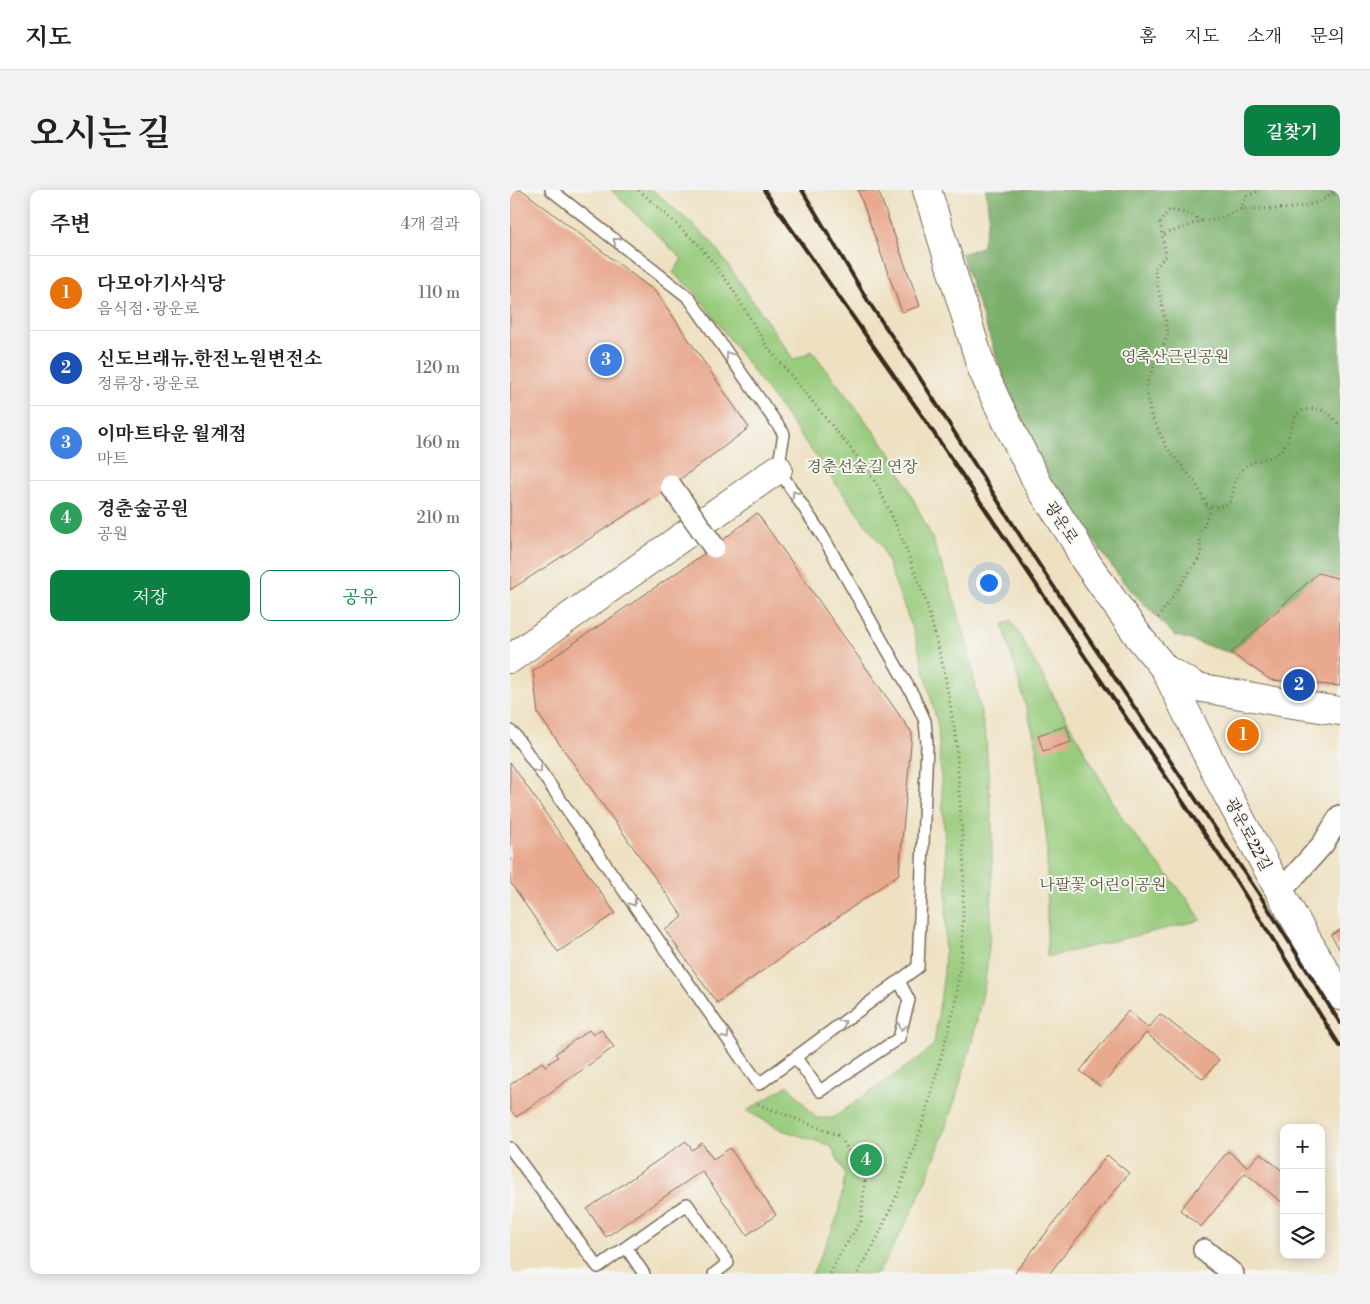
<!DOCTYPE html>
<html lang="ko">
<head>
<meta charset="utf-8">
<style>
  body { margin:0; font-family:"Libre Bodoni","Noto Serif KR",serif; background:#f2f2f2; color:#202124 }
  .controls { position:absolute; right:15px; bottom:15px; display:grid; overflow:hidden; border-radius:10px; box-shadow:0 2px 12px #0003 }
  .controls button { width:45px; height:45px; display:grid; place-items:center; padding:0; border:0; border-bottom:1px solid #e0e0e0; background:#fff; color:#202124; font:25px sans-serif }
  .you { position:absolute; left:478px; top:392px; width:18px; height:18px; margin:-12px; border:4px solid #fff; border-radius:50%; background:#1a73e8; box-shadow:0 0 0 8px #1a73e833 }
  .badge { display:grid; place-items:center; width:32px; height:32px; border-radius:50%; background:#0b8043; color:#fff; font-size:16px; font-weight:700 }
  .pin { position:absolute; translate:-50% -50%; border:2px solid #fff; box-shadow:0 1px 5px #0006 }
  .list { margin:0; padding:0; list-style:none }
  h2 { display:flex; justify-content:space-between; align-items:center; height:65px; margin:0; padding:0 20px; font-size:21px }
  h2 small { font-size:16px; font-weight:400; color:#757577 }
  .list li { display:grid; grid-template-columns:32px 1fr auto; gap:15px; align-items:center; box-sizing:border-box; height:75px; padding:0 20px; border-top:1px solid #e0e0e0 }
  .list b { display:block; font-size:19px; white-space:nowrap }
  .list p { margin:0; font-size:16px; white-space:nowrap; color:#757577 }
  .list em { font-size:16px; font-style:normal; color:#757577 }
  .actions { display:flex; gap:10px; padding:15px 20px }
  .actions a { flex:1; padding:11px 0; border:1px solid #0b8043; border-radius:10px; text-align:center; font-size:18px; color:#0b8043 }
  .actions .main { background:#0b8043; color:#fff }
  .icon { flex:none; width:28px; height:28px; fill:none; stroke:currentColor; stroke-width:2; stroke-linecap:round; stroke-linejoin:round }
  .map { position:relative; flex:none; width:830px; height:1084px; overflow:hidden; border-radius:10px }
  header { display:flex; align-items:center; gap:30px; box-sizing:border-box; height:70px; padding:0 25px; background:#fff; border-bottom:1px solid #e0e0e0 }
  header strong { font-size:24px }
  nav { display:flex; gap:28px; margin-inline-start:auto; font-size:18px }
  .intro { display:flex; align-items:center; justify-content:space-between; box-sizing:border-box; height:120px; padding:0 30px }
  h1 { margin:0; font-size:35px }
  .button { padding:12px 22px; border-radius:10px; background:#0b8043; color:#fff; font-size:18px; font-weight:700 }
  main { display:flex; gap:30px; padding:0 30px }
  aside { flex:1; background:#fff; border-radius:10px; box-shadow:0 2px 12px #0003 }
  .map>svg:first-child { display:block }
  .green { fill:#98cb7b; stroke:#6a7a4c }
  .forest { fill:#7aaf6b; stroke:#5a6c44 }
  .building { fill:#e8a98f }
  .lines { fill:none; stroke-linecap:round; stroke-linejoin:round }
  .lane-casing { stroke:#7a6a57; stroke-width:14 }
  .street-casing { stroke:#7a6a57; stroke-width:24 }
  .secondary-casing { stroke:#7a6a57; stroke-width:30 }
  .path { stroke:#7a6a57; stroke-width:3; stroke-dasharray:1 4; stroke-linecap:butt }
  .lane { stroke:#fff; stroke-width:11 }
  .street { stroke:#fff; stroke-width:21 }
  .secondary { stroke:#fff; stroke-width:28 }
  .rail { stroke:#3b2a1e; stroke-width:4 }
  .street-bridge-casing { stroke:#7a6a57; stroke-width:24; stroke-linecap:butt }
  .street-bridge { stroke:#fff; stroke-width:21 }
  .oneway { stroke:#a79f9a }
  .labels { text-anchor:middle; stroke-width:4; stroke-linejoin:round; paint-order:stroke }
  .park-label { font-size:16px; fill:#575a3a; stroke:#f6f6f2 }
  .street-label { font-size:16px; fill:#3b2a1e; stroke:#f6f6f2 }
</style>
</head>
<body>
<header>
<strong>지도</strong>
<nav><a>홈</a><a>지도</a><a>소개</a><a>문의</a></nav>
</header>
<div class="intro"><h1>오시는 길</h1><a class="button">길찾기</a></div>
<main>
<aside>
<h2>주변<small>4개 결과</small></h2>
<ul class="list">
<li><span class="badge" style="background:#e8710a">1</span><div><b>다모아기사식당</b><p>음식점 · 광운로</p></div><em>110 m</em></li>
<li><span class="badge" style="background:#1a4fb4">2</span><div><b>신도브래뉴.한전노원변전소</b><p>정류장 · 광운로</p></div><em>120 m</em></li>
<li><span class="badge" style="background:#3f7fe0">3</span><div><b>이마트타운 월계점</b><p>마트</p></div><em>160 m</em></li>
<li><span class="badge" style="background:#2e9e5b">4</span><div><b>경춘숲공원</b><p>공원</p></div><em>210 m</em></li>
</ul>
<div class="actions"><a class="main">저장</a><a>공유</a></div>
</aside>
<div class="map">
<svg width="830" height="1084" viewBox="0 0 830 1084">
  <rect width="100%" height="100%" fill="#f6f6f2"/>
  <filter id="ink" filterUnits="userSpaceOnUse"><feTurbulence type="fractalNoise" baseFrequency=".02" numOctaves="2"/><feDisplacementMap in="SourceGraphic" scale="10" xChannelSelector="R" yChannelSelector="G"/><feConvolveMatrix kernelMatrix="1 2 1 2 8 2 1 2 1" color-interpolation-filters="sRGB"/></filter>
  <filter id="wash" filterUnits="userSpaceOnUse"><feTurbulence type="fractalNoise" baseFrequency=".0096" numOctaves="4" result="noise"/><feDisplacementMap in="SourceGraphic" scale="20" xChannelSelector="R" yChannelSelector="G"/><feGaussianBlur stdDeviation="1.12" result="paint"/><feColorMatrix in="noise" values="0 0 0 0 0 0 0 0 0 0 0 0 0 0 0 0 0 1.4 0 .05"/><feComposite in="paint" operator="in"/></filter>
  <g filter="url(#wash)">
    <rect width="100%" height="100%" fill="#eee1c2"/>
    <path class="green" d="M 101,0 L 143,0 L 201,51 L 284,170 L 302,161 L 382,265 L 421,346 L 446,414 L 458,458 L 476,549 L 482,638 L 482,691 L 480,746 L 475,793 L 462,852 L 445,910 L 422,976 L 401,1024 L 368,1084 L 302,1084 L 319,1048 L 329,1022 L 335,984 L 321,956 L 272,940 L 237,921 L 278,895 L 306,928 L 323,928 L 413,865 L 424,854 L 434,783 L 437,690 L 428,536 L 406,448 L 371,355 L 185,102 L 163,83 L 172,69 Z
      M 501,430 L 615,633 L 679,711 L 691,730 L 537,767 L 537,653 L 526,553 L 493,435 Z"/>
    <path class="forest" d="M 476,0 L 830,0 L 830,389 L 808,384 L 721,463 L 664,445 L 613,392 L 539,287 L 498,200 L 451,64 L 472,57 L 479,26 Z"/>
    <g id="blocks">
      <path class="building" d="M 0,0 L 12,0 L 147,103 L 239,238 L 161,296 L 0,400 Z
        M 348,0 L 368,0 L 410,116 L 392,122 Z
        M 247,323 L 402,543 L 389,684 L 207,813 L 155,740 L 173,727 L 28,524 L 23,481 L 204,357 Z
        M 808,383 L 830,389 L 830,496 L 761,490 L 721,463 Z
        M 556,536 L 561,552 L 533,561 L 528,545 Z
        M 0,572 L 105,723 L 48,762 L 0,692 Z
        M 830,740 L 830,760 L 821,745 Z
        M 618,821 L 639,838 L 650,824 L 709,870 L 693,889 L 636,843 L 591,897 L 570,881 Z
        M 91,839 L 104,857 L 6,927 L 0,919 L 0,895 L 32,872 L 35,876 L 48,867 L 45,864 L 79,840 L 83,845 Z
        M 176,951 L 182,960 L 192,953 L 203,969 L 220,958 L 266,1025 L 237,1045 L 192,981 L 96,1047 L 77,1019 Z
        M 718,961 L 738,977 L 750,963 L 774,982 L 774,1014 L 735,983 L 691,1037 L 670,1020 Z
        M 597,965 L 619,983 L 539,1084 L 504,1084 Z"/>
    </g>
  </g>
  <g filter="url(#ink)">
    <use href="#blocks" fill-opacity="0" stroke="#7a6a57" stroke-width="1"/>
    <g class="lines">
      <defs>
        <path id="lane" d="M 0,541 L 4,544 L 38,592 L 249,894 L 408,777 L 417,554 L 415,531 L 404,507 L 312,345 L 268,279 L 274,244 L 179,108 L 41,0
          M 286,868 L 310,901 L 389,848 L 399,810 L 389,791
          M 0,958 L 88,1077 L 177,1014 L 218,1073 L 204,1084
          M 116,1057 L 134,1084"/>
        <path id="street" d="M 770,702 L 813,654 L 830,626
          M 694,1060 L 723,1084"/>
        <path id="secondary" d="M 417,0 L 472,179 L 486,210 L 529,296 L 564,349 L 574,369 L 629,447 L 655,479 L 687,497 L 776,513 L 830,521
          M 0,469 L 268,279
          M 655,479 L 710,591 L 782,724 L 830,806"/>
      </defs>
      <use href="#lane" class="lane-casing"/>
      <use href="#street" class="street-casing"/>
      <use href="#secondary" class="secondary-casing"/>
      <path class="path" d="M 129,0 L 189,55 L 220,95 L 256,155 L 345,264 L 368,296 L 391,346 L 416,411 L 434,480 L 446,549 L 454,677 L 452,761 L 445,815 L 413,933 L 388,1003 L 364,1055 L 347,1084
        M 819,6 L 830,2
        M 730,19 C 759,18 804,24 824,0
        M 691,31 L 681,24 L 659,20 L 650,32 L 652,45 L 691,31 L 709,29 L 730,19 L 737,6 L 750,0
        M 696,315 L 705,317 L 718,314 C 725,305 722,291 732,279 C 742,268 759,272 770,261 C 785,246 777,219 801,219 C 806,219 811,219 815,222 C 821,225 825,231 830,234
        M 648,428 L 691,365 L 690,345 L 700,321 L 685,292 L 657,258 L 640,223 L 636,195 L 658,144 L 644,78 L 656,66 L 652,45
        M 248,914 L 330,946 L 355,988 L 351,1031 L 328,1067 L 320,1084"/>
      <use href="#lane" class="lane"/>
      <use href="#street" class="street"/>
      <use href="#secondary" class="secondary"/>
      <path class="rail" d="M 254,0 L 411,224 L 725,689 L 830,856
        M 292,0 L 358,111 L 408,185 L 516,355 L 751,707 L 830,833"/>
      <defs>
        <path id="street-bridge" d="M 161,296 L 204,357"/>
      </defs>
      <use href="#street-bridge" class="street-bridge-casing"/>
      <use href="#street-bridge" class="street-bridge"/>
    </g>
    <defs><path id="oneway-chevron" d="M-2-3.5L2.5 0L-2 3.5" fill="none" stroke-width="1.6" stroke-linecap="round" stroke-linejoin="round" transform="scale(1.25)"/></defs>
    <g class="oneway">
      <use href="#oneway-chevron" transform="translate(106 51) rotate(-142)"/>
      <use href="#oneway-chevron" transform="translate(219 165) rotate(-125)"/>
      <use href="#oneway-chevron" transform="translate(285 304) rotate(-125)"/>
      <use href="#oneway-chevron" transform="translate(29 580) rotate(55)"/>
      <use href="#oneway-chevron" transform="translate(123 713) rotate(55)"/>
      <use href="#oneway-chevron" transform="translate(333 833) rotate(-37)"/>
      <use href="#oneway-chevron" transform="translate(392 837) rotate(106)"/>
      <use href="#oneway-chevron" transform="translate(216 846) rotate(55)"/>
    </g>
  </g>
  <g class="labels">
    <g class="park-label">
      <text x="665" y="172">영축산근린공원</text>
      <text x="352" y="282">경춘선숲길 연장</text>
      <text x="593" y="700">나팔꽃 어린이공원</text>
    </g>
    <g class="street-label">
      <text transform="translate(552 332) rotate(57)" y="6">광운로</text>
      <text transform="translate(739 644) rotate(62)" y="6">광운로22길</text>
    </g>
  </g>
</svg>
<div class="controls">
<button>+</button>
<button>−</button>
<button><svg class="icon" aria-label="layers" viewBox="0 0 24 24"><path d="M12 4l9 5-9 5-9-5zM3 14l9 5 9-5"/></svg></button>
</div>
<div class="you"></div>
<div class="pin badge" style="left:733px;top:545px;background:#e8710a">1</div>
<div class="pin badge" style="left:789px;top:495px;background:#1a4fb4">2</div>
<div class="pin badge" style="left:96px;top:170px;background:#3f7fe0">3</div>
<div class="pin badge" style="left:356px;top:970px;background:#2e9e5b">4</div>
</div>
</main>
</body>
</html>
